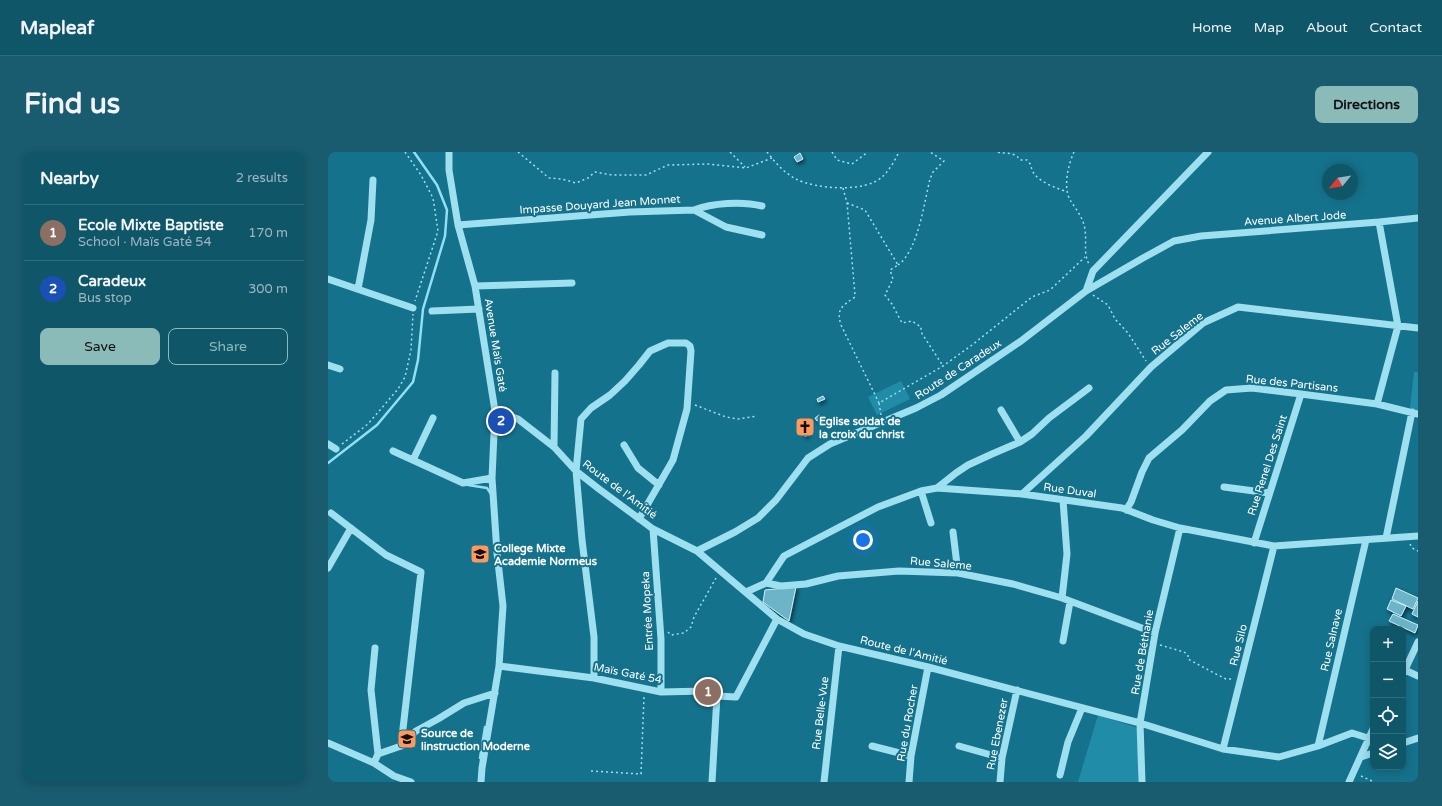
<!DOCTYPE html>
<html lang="en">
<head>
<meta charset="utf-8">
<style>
  body { margin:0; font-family:"Varela Round",sans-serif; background:#195c6f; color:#f1f3f6 }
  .controls { position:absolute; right:12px; bottom:12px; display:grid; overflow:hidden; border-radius:8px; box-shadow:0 2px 10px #0003 }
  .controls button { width:36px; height:36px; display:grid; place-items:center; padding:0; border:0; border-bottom:1px solid #306c7d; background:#105669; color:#f1f3f6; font:20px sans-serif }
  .compass { position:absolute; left:994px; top:12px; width:36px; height:36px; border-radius:50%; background:#105669; box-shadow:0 2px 10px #0003; rotate:240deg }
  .you { position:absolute; left:535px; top:388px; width:14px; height:14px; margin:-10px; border:3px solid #fff; border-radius:50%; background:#1a73e8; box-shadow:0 0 0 6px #1a73e833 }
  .badge { display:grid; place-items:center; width:26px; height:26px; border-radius:50%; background:#8bbbb9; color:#fff; font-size:13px; font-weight:700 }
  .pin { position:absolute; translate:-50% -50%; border:2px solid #fff; box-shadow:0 1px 4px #0006 }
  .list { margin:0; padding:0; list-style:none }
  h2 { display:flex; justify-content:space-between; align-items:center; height:52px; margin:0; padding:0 16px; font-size:17px }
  h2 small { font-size:13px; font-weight:400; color:#9cb7c0 }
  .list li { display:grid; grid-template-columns:26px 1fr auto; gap:12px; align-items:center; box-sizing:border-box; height:56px; padding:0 16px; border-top:1px solid #306c7d }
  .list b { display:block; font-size:15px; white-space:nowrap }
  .list p { margin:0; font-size:13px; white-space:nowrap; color:#9cb7c0 }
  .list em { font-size:13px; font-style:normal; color:#9cb7c0 }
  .actions { display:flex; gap:8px; padding:12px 16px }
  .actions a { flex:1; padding:9px 0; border:1px solid #8bbbb9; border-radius:8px; text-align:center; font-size:14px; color:#8bbbb9 }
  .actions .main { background:#8bbbb9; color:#111 }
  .icon { flex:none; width:22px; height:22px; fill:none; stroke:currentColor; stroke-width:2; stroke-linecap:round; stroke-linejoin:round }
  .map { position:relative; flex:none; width:1090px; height:630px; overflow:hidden; border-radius:8px }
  header { display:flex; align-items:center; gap:24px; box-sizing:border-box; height:56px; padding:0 20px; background:#105669; border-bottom:1px solid #306c7d }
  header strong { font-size:19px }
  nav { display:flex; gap:22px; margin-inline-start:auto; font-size:14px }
  .intro { display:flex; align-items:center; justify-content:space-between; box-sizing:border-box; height:96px; padding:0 24px }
  h1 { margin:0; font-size:28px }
  .button { padding:10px 18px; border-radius:8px; background:#8bbbb9; color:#111; font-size:14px; font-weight:700 }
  main { display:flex; gap:24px; padding:0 24px }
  aside { flex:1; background:#105669; border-radius:8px; box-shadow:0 2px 10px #0003 }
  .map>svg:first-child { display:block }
  .green { fill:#208ca7 }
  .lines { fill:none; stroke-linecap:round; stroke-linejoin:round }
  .stream { stroke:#90e0f3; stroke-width:2.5 }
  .building { fill:#6eb4c8; stroke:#c4f0fb; filter:url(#shadow) }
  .path { stroke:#9edff0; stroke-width:1.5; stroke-dasharray:2 3; stroke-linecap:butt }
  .minor { stroke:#9edff0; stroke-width:7 }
  .labels { text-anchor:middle; stroke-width:4; stroke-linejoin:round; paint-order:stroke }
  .street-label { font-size:11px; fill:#fff; stroke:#15728c }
  .poi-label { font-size:11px; font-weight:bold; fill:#fff; stroke:#15728c; text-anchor:start }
</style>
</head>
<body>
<header>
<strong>Mapleaf</strong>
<nav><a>Home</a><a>Map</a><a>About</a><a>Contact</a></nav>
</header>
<div class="intro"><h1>Find us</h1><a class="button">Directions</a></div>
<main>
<aside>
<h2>Nearby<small>2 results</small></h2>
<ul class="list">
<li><span class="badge" style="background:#8d6e63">1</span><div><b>Ecole Mixte Baptiste</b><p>School · Maïs Gaté 54</p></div><em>170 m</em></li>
<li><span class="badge" style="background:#1a4fb4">2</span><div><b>Caradeux</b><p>Bus stop</p></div><em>300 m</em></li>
</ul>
<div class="actions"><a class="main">Save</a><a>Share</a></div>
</aside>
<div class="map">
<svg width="1090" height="630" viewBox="0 0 1090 630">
  <defs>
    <filter id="shadow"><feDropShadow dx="1.5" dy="2.5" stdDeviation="2" flood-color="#0009"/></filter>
  </defs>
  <rect width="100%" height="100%" fill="#15728c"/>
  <path class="green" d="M 1086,220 L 1090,220 L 1090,259 L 1082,256 Z
    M 573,229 L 582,247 L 549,263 L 540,245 Z
    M 770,563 L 810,576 L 810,630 L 750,630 Z"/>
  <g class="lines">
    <path class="stream" d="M 0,311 L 49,273 L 85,230 L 90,208 L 95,157 L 117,84 L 119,58 L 109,33 L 86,0
      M 140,333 L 159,336 L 163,342
      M 152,606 L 157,575"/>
  </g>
  <path class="building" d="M 472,1 L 475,7 L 469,10 L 466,5 Z
    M 495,244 L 497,247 L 490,250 L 489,247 Z
    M 491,263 L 494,265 L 489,269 L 487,266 Z
    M 474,268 L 481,268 L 479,284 L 476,284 L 477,280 L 473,279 Z
    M 468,435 L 461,469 L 435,450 L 437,438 Z
    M 1068,436 L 1090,446 L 1085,457 L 1064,447 Z
    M 1063,448 L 1078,454 L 1073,464 L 1059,457 Z
    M 1090,449 L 1090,465 L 1084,462 Z
    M 1065,462 L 1090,473 L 1087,481 L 1061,469 Z"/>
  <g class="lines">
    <path class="path" d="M 77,0 L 93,23 L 105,46 L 110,79 L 87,149
      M 190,0 L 221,26 L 234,27 L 248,31 L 260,26 L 267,20 L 284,23 L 318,23 L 340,13 L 380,12 L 418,16 L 444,6
      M 402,0 L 417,15
      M 439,0 C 447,10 456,21 468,27 C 487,37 537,41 554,25 C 561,19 567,8 571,0
      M 504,0 L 509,8 L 524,12 L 540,0
      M 670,0 L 672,1 C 680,1 688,1 692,8 L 699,8 L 703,13 C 704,29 727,35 739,40
      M 746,0 C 740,13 735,35 742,48 C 748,57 756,67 757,78 C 759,90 755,101 761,112
      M 515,36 L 519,51 L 527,143 L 527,145 C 514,154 508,157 513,173 L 551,251
      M 519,51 L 537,58 L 570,113 L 562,118 L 565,127 L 557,143 L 564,152 L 574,171 L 584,169 L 593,175 L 593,180 L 615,214
      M 570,113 C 590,99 596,51 602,27 L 605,20 L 616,9 L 602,0
      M 765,143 L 780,153 L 787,167 L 800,181 L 818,209
      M 367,253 L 398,265 L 410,267 L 429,264
      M 553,263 L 551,251 L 615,214 L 644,193 L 704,145 L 722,138 L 757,105
      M 14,292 L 40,272 L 70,237 L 77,225 L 83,198 L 85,162
      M 1082,392 L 1084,396 L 1090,399
      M 340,480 L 343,483 L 356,481 L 363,475 L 366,465 L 388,426
      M 832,493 L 856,500 L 860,503 L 860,507 L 886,521 L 898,527 L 905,527
      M 263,619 L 313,622 L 316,544
      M 1033,624 L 1046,630"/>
    <path class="minor" d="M 121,0 L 121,18 L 130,73 L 147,134 L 167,259 L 164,326 L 169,401 L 175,454 L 171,514 L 154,616 L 153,630
      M 366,58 C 384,51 414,49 434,54
      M 130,73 L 302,60 L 366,58 L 398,75 L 434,83
      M 0,127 L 85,156
      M 147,134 L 244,131
      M 30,137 L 43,68 L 45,28
      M 758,139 L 765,119 L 880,0
      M 104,159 L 151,157
      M 0,213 L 12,217
      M 1049,252 L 1070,174 L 1051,70
      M 673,258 L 692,290
      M 167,259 L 190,267 L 226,295 L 248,319 L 271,337 L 325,377 L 369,399 L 449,467 L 476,482 L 511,494 L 600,515 L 812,571 L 895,597 L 951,605 L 990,594 L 1024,581 L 1040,586
      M 0,292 L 8,297
      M 296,293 L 310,316 L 331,333
      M 226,295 L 227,221
      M 65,299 L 135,331 L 164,326
      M 85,308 L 105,266
      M 896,335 L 941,341
      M 609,336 L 628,321 L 640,313 L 664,302 L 692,290 L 704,282 L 721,266 L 761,236
      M 593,339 L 603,371
      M 694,342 L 758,284 L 823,215 L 875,171 L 910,155 L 1090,176
      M 798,358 L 803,350 L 814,320 L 821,306 L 854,278 L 882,249 L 898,238 L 924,236 L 973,242 L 1049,252 L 1090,262
      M 3,361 L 58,403 L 93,420 L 73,594
      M 325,377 L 333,487 L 333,540
      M 625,380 L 630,421
      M 1058,386 L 1084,260
      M 926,391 L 973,242
      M 369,399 L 407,380 L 430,366 L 448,348 L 480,306 L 502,292 L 588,256 L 613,243 L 693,189 L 758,139 L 815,106 L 846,89 L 873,84 L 1051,70 L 1090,66
      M 0,416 L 23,376
      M 438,431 L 453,434 L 478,432 L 510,424 L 571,419 L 630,421 L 685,432 L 734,446 L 827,481
      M 418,440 L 438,431 L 456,404 L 550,355 L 593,339 L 609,336 L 694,342 L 794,356 L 825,368 L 852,376 L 946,394 L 1090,384
      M 734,446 L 739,402 L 735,348
      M 735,489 L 742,450
      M 47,496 L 43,538 L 50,602
      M 171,514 L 266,526 L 333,540 L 377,539 L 389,544 L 408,545 L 449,467
      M 1077,518 L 1090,524
      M 1075,522 L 1090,490
      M 266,526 L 266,485 L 254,388 L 248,319 L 253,267 L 263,256 L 282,243 L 297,229 L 311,213 L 322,199 L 340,191 L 358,191 L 362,194 L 363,199 L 359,257 L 345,308 L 311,367
      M 0,591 L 46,611 L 66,624 L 83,630
      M 1075,591 L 1090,586
      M 544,594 L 583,604
      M 631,594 L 674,606
      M 990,594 L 1038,388
      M 895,597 L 946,394
      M 1033,605 L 1045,601
      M 46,611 L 50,602 L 73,594 L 88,579 L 110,567 L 136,551 L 167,541
      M 732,623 L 740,590 L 754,556
      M 384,630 L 389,544
      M 496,630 L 511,494
      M 581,630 L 583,604 L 600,515
      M 672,630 L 674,606 L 689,538
      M 814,630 L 812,571 L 827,481 L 852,376
      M 1021,630 L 1045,577"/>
  </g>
  <defs>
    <symbol id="church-square" viewBox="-11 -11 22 22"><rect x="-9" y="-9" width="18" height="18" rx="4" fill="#ff985c" stroke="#15728c"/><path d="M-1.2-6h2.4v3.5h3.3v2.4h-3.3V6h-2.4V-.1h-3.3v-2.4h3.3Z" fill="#111"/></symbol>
    <symbol id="school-square" viewBox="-11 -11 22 22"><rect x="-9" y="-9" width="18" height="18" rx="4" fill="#ff985c" stroke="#15728c"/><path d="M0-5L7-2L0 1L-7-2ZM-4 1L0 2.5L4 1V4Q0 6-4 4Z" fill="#111"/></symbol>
  </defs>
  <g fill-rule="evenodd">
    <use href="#church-square" x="466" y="264" width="22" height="22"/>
    <use href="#school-square" x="141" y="391" width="22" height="22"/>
    <use href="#school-square" x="68" y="576" width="22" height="22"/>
  </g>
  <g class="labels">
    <g class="street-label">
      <text transform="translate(272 52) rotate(-4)" y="4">Impasse Douyard Jean Monnet</text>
      <text transform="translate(967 66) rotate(-4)" y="4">Avenue Albert Jode</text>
      <text transform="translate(849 181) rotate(-38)" y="4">Rue Saleme</text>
      <text transform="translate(168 193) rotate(81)" y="4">Avenue Maïs Gaté</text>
      <text transform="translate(630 217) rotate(-33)" y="4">Route de Caradeux</text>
      <text transform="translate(964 231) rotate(6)" y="4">Rue des Partisans</text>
      <text transform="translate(939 313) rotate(-72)" y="4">Rue Renel Des Saint</text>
      <text transform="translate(292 337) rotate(37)" y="4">Route de l'Amitié</text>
      <text transform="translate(742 338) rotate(8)" y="4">Rue Duval</text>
      <text transform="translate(613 411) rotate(5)" y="4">Rue Saleme</text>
      <text transform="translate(319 459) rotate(-93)" y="4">Entrée Mopeka</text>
      <text transform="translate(1003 488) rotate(-77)" y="4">Rue Salnave</text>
      <text transform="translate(910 493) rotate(-76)" y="4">Rue Silo</text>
      <text transform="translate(576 498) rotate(14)" y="4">Route de l'Amitié</text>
      <text transform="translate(814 500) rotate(-80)" y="4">Rue de Béthanie</text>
      <text transform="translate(300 521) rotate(11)" y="4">Maïs Gaté 54</text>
      <text transform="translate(492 561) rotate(-83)" y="4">Rue Belle-Vue</text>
      <text transform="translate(579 571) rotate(-80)" y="4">Rue du Rocher</text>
      <text transform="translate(669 582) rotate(-79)" y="4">Rue Ebenezer</text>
    </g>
    <g class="poi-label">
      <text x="491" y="273">Eglise soldat de<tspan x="491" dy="13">la croix du christ</tspan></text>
      <text x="166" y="400">College Mixte<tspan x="166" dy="13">Academie Normeus</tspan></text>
      <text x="93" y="585">Source de<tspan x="93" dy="13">linstruction Moderne</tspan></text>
    </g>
  </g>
</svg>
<div class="controls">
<button>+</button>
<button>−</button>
<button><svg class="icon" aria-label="locate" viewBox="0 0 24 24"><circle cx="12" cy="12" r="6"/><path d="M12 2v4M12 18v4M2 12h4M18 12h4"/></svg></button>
<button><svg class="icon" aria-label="layers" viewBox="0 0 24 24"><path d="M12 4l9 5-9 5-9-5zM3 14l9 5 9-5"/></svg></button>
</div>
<svg class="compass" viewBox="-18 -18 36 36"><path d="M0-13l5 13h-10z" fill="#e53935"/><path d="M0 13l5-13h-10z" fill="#9cb7c0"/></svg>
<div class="you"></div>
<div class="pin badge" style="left:380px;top:540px;background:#8d6e63">1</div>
<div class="pin badge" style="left:173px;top:269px;background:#1a4fb4">2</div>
</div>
</main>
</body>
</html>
